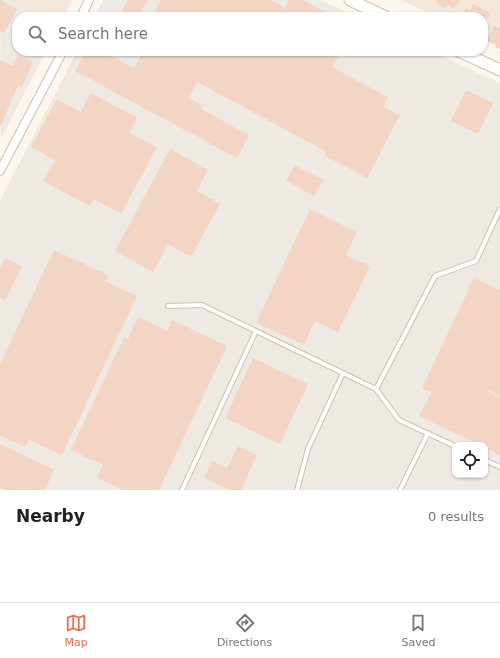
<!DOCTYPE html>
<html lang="en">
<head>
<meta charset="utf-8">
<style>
  body { margin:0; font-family:"DejaVu Sans",sans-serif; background:#f6f6f6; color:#202124 }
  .controls { position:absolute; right:12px; bottom:12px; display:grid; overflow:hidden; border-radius:8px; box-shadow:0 1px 3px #0004 }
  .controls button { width:36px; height:36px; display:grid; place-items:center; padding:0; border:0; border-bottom:1px solid #e0e0e0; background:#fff; color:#202124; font:20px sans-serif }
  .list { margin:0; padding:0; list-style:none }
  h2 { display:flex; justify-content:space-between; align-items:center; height:52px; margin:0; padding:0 16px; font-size:17px }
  h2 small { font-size:13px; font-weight:400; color:#757577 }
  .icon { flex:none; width:22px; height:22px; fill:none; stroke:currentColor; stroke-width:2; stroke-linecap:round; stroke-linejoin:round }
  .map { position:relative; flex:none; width:500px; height:490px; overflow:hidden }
  .search { position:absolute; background:#fff; box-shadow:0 1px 3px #0004; left:12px; right:12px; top:12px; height:44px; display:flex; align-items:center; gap:10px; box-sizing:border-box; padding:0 14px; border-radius:16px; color:#757577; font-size:15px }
  .sheet { height:112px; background:#fff }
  nav { display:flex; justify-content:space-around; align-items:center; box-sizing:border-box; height:56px; border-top:1px solid #e0e0e0; background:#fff; font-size:11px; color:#757577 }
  nav a { display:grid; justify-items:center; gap:2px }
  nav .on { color:#e76f51 }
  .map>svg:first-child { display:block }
  .residential { fill:#f5e8da }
  .industrial { fill:#efe9e4; fill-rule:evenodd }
  .building { fill:#f3d5c3 }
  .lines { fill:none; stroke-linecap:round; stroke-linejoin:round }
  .lane-casing { stroke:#d1beb0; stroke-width:6 }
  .street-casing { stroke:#d1beb0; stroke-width:10 }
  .secondary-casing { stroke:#d6c0b0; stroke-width:13 }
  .lane { stroke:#fff; stroke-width:4 }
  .street { stroke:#fff; stroke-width:8 }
  .secondary { stroke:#fff; stroke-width:11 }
</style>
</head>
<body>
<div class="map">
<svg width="500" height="490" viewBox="0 0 500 490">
  <rect width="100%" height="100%" fill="#fdf6ec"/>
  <path class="residential" d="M 20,0 L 73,0 L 63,17 L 52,17 Z
    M 401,0 L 500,0 L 500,47 L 483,39 L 483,17 L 437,17 Z"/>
  <path class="industrial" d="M 0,0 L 20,0 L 52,17 L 17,17 L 17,51 L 46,51 L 1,139 Z
    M 103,0 L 320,0 L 357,17 L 94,17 Z
    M 77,51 L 431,51 L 500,83 L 500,490 L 0,490 L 0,201 ZM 455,445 L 485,445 L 485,475 L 455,475 Z"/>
  <path class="building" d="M 0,0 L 17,9 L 4,33 L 0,31 Z
    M 128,0 L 147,0 L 138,17 L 119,17 Z
    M 161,0 L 271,0 L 285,8 L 289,0 L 303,0 L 334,17 L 152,17 Z
    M 438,0 L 459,0 L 454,9 L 447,5 L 445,8 L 436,3 Z
    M 473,4 L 491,13 L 488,19 L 486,18 L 483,24 L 483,17 L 466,17 L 463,15 L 466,8 L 470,10 Z
    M 494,25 L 500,28 L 500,49 L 495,47 L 496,45 L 487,41 Z
    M 86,51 L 102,51 L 134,68 L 142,53 L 139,51 L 341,51 L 332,67 L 388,97 L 383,106 L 400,115 L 367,178 L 325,156 L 327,152 L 197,82 L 189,98 L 203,106 L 201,109 L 249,135 L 237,158 L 75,71 Z
    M 18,55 L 33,62 L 22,87 L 18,85 L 0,127 L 0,60 L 13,66 Z
    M 466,90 L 493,103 L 478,134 L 451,121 Z
    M 91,93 L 137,118 L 130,133 L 157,147 L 121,214 L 94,199 L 90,206 L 43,181 L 55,160 L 31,147 L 57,99 L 81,112 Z
    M 170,149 L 208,170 L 197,191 L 220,204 L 191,257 L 168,244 L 153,272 L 115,251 Z
    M 295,165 L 323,180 L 314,196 L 286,181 Z
    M 310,209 L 357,232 L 346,255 L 370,266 L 338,332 L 315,321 L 304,345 L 256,323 Z
    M 54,250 L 108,275 L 105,281 L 137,296 L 62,455 L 29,440 L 25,447 L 0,435 L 0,364 Z
    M 5,258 L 22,266 L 5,301 L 0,298 L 0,268 Z
    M 474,278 L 500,290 L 500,396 L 488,390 L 487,391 L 500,397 L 500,455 L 485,447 L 485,445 L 480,445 L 419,416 L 431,393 L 422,388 Z
    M 138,317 L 167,331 L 172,320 L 227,346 L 159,490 L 122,490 L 97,478 L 103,465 L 71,450 L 124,337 L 128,339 Z
    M 253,358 L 308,384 L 280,444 L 225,418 Z
    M 0,444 L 54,470 L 45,490 L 5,490 L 0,488 Z
    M 238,446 L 257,455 L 241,490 L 229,490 L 204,478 L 212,461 L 227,468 Z"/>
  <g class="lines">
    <defs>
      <path id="lane" d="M 168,306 L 202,305 L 376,389
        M 455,446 L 399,420 L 376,389 L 435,276 L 476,261 L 500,209
        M 485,460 L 500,467
        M 182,490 L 256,331
        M 297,490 L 308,449 L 343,373
        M 400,490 L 428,433"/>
      <path id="street" d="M 81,17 L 89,0
        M 0,171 L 63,51"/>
      <path id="secondary" d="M 350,0 L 386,17
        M 459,51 L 500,70"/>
    </defs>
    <use href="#lane" class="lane-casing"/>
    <use href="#street" class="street-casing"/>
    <use href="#secondary" class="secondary-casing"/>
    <use href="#lane" class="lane"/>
    <use href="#street" class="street"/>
    <use href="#secondary" class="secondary"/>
  </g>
</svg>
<div class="controls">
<button><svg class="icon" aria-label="locate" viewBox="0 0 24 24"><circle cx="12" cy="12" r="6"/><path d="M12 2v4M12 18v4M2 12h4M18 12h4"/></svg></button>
</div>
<div class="search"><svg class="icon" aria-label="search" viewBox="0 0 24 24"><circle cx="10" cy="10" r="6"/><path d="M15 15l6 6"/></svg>Search here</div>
</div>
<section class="sheet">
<h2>Nearby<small>0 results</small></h2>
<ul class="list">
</ul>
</section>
<nav>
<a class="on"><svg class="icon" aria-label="map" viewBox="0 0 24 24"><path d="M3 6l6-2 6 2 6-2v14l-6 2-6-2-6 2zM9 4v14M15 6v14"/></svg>Map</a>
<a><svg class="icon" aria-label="directions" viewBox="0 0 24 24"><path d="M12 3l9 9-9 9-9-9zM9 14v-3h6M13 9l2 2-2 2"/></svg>Directions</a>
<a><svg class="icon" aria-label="saved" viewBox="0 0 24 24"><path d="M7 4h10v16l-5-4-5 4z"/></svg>Saved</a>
</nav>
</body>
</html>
